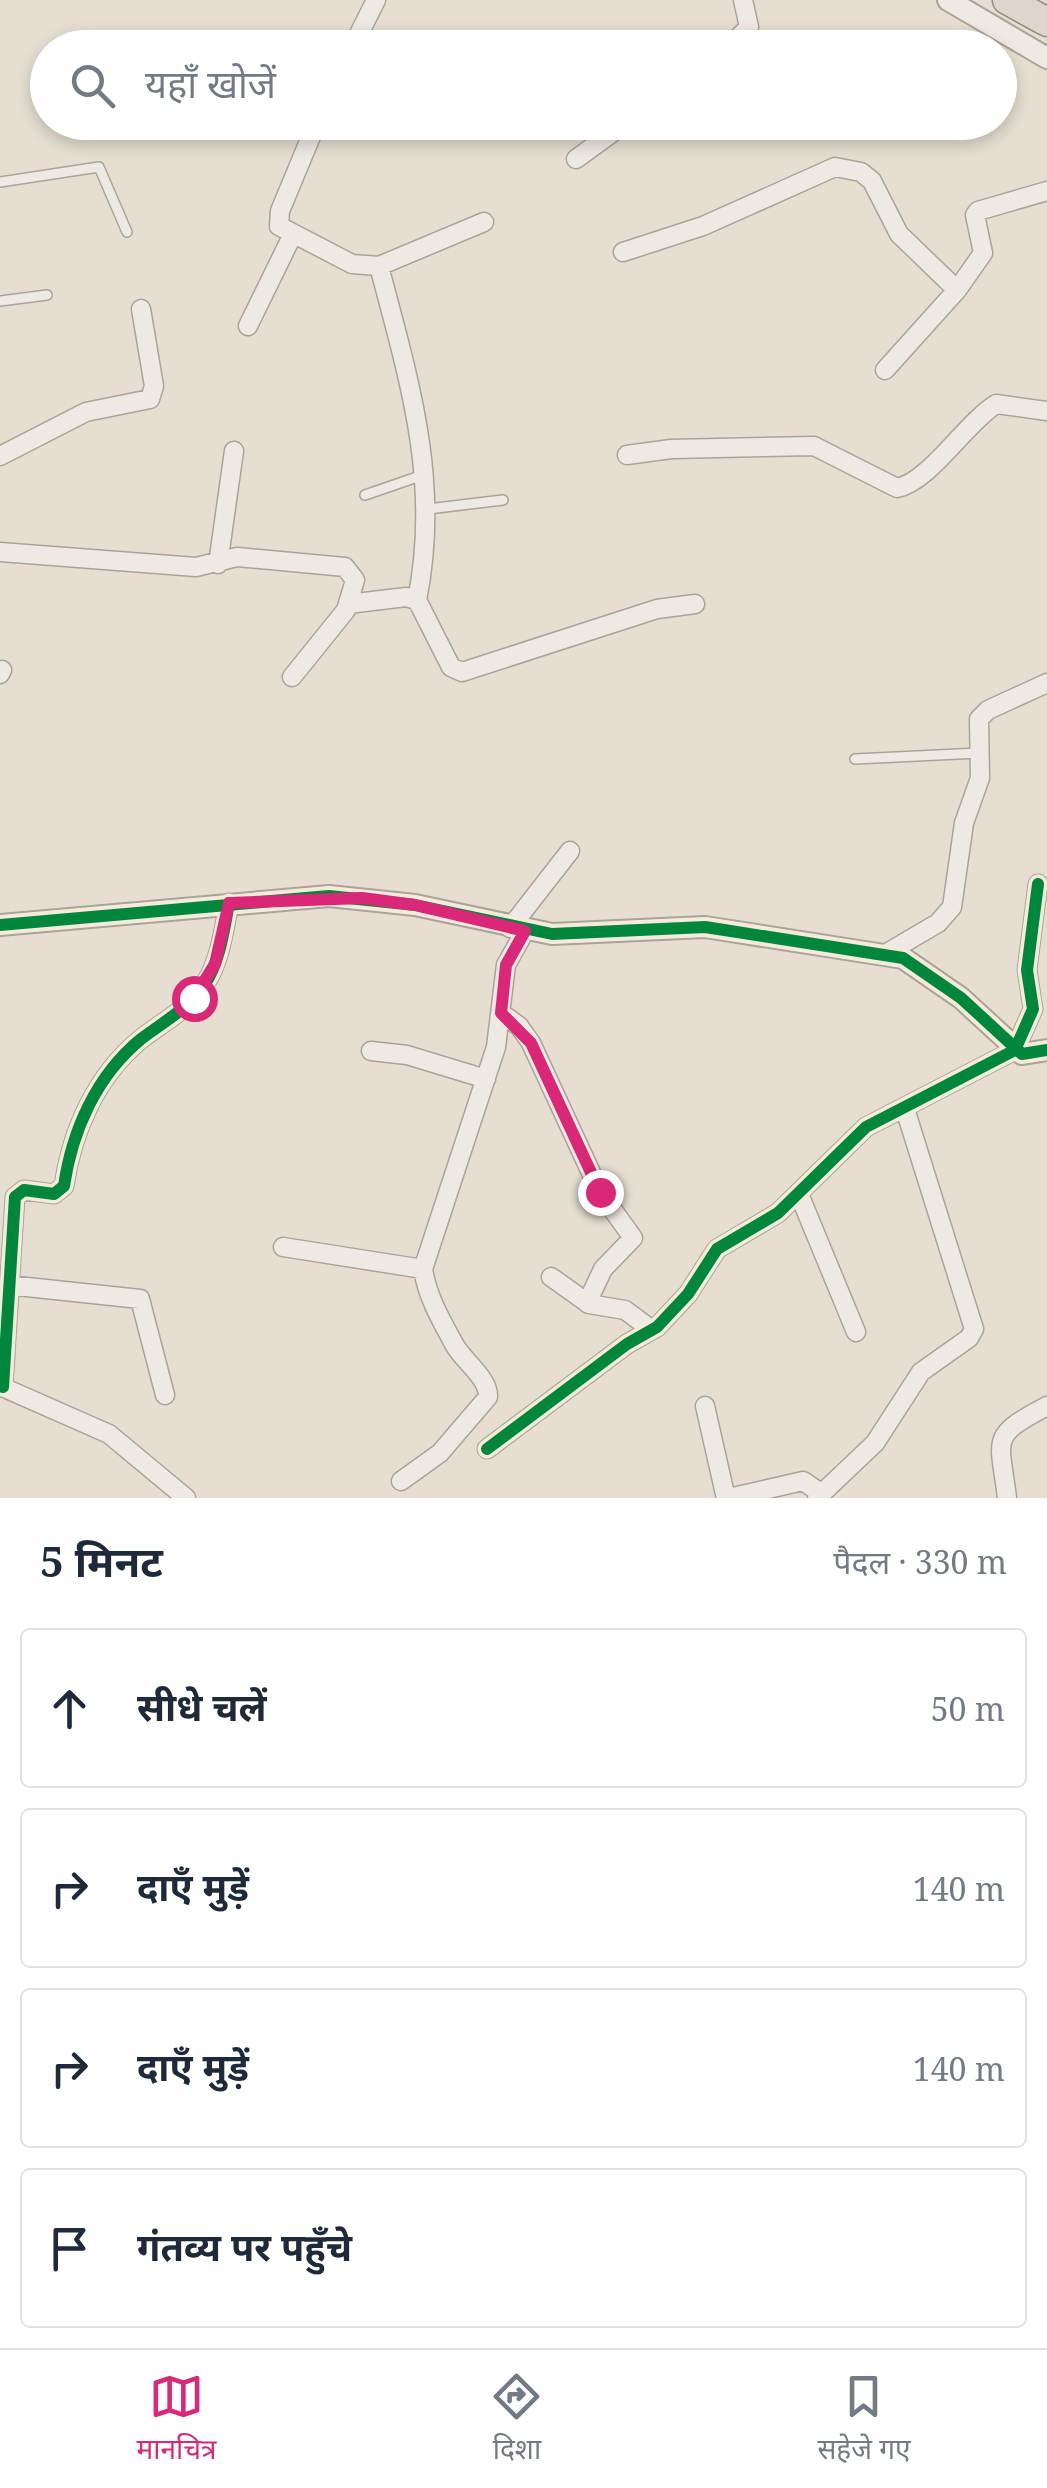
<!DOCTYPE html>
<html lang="hi">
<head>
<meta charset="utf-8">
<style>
  body { margin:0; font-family:"Noto Serif","Noto Sans Devanagari",serif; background:#f2f2f3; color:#1f2937 }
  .stop { position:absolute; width:30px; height:30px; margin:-22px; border:8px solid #db2777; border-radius:50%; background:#fff }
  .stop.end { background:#db2777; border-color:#fff; box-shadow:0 2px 10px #0008 }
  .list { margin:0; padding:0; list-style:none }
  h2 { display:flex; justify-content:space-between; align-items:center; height:130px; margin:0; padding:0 40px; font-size:42px }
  h2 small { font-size:32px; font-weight:400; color:#747a83 }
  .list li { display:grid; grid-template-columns:65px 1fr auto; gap:30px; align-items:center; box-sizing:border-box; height:160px; margin:0 20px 20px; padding:0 20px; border:2px solid #e0e1e3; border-radius:10px }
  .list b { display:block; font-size:38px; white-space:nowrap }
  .list em { font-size:32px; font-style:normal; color:#747a83 }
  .icon { flex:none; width:55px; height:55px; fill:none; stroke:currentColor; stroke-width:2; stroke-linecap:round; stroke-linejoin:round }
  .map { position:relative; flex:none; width:1047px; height:1498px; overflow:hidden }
  .search { position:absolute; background:#fff; box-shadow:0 5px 15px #0003; left:30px; right:30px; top:30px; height:110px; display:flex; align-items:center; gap:25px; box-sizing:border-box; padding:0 35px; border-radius:55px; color:#747a83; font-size:38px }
  .sheet { height:850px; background:#fff }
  nav { display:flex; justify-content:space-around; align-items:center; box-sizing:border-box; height:140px; border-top:2px solid #e0e1e3; background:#fff; font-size:28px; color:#747a83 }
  nav a { display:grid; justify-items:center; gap:5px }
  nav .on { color:#db2777 }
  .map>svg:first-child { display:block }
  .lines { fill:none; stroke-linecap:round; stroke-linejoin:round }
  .service-casing { stroke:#aba399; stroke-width:12 }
  .minor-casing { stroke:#aba399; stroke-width:21 }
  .tertiary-casing { stroke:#aba399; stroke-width:24 }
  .trunk-casing { stroke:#918980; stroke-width:31 }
  .service { stroke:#eeeae3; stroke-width:9 }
  .minor { stroke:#eeeae3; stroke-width:18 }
  .tertiary { stroke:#eeeae3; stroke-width:20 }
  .trunk { stroke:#ded6cc; stroke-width:28 }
  .cycleway-casing { stroke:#f5ebd9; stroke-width:19 }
  .cycleway { stroke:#00873e; stroke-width:12 }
  .route { stroke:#db2777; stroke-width:12 }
</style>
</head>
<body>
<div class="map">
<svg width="1047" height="1498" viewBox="0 0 1047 1498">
  <rect width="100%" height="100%" fill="#e5ded1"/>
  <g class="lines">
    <defs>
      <path id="service" d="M 0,182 L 99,167 L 127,232
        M 0,301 L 47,295
        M 365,495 L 423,475
        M 428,509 L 503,500
        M 855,759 L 979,753"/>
      <path id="minor" d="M 352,48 L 376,0
        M 728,48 L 749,27 L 743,0
        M 317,122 L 280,211 L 279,226 L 352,264 L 379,266 C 409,380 441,482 417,600
        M 576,159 L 627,122
        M 623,252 L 703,226 L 835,167 L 861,172 L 872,181 L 899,234 L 957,290
        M 379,266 L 484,222
        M 248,326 L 292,236
        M 885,370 L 957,290 L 983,253 L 975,215 L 978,211 L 1047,191
        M 627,455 L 671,449 L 814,446 L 897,488 C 929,482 965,424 996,404 L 1047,411
        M 0,456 L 86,412 L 150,399 L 154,386 L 141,309
        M 0,552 L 196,567 L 237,557 L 345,567 L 355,580 L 346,610 L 292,677
        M 218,564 L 234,451
        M 348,604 L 406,597 L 417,600 L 451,667 L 462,672 L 657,609 L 695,604
        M 0,674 L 2,670
        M 510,928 L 570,851
        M 887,953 L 938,923 L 952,907 L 964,823 L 980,778 L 979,719 L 988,710 L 1047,683
        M 501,1013 L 519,1026 L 531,1043 L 600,1192 L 633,1238 L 603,1269 L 587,1303
        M 371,1051 L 407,1055 L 486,1079
        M 799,1194 L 856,1332
        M 283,1247 L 423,1269
        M 551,1277 L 589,1304 L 625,1310 L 652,1330
        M 8,1285 L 140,1299 L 165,1395
        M 0,1386 L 109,1434 L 186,1498
        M 3,1387 L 15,1197 L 24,1190 L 54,1194 L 64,1186 C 72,1131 96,1076 141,1039 C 163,1022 190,1008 205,984 C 220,961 224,930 229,903
        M 705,1406 L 725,1494 L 733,1497 L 803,1481 L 822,1494
        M 487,1449 L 627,1344 L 657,1327 L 688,1294 L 717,1249 L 778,1213 L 866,1127 L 1015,1050 L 1033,1009 L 1027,970 L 1038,884
        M 401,1481 L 440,1453 L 488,1397 C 489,1378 463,1361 454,1344 C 441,1320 427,1296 423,1269 L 496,1047 L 506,965 L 525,931
        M 817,1498 L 875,1443 L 921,1372 L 969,1338 L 974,1329 L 905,1109
        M 1007,1498 C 1000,1438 988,1437 1047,1406"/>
      <path id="tertiary" d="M 948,0 L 1047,58
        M 0,925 L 329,896 L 415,905 L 552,934 L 705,927 L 903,958 L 961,998 L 1022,1054 L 1047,1050"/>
      <path id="trunk" d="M 1007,0 L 1047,22"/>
    </defs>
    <use href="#service" class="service-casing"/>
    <use href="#minor" class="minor-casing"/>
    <use href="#tertiary" class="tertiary-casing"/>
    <use href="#trunk" class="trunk-casing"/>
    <use href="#service" class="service"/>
    <use href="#minor" class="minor"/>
    <use href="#tertiary" class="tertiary"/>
    <use href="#trunk" class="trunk"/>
    <defs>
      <path id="cycleway" d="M 0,925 L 329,896 L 415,905 L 552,934 L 705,927 L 903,958 L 961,998 L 1022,1054 L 1047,1050
        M 3,1387 L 15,1197 L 24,1190 L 54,1194 L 64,1186 C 72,1131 96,1076 141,1039 C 163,1022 190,1008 205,984 C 220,961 224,930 229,903
        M 487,1449 L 627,1344 L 657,1327 L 688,1294 L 717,1249 L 778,1213 L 866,1127 L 1015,1050 L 1033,1009 L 1027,970 L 1038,884"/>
    </defs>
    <use href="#cycleway" class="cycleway-casing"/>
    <use href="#cycleway" class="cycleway"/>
  </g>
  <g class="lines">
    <path class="route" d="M 194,998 L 215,964 L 229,903 L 362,898 L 415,905 L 525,931 L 506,965 L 501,1013 L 531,1043 L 600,1192"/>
  </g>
</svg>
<div class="stop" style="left:194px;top:998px"></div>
<div class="stop end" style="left:600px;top:1192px"></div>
<div class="search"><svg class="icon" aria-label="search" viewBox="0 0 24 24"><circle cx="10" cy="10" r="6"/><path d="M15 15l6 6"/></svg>यहाँ खोजें</div>
</div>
<section class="sheet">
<h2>5 मिनट<small>पैदल · 330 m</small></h2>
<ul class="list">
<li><svg class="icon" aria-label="ahead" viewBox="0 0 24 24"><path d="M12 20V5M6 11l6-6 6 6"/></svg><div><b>सीधे चलें</b></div><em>50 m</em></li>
<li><svg class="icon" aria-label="right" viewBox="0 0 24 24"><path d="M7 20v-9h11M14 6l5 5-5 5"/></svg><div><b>दाएँ मुड़ें</b></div><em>140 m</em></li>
<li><svg class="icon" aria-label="right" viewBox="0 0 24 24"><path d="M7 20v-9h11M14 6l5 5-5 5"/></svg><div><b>दाएँ मुड़ें</b></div><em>140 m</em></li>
<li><svg class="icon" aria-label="arrive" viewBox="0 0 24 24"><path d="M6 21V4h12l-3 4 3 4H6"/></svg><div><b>गंतव्य पर पहुँचे</b></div></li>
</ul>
</section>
<nav>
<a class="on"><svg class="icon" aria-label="map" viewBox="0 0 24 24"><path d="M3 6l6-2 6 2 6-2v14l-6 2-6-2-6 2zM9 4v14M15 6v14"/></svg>मानचित्र</a>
<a><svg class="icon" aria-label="directions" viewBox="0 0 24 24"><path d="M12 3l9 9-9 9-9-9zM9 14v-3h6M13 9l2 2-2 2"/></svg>दिशा</a>
<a><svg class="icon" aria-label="saved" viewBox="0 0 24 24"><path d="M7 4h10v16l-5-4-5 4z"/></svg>सहेजे गए</a>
</nav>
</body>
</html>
